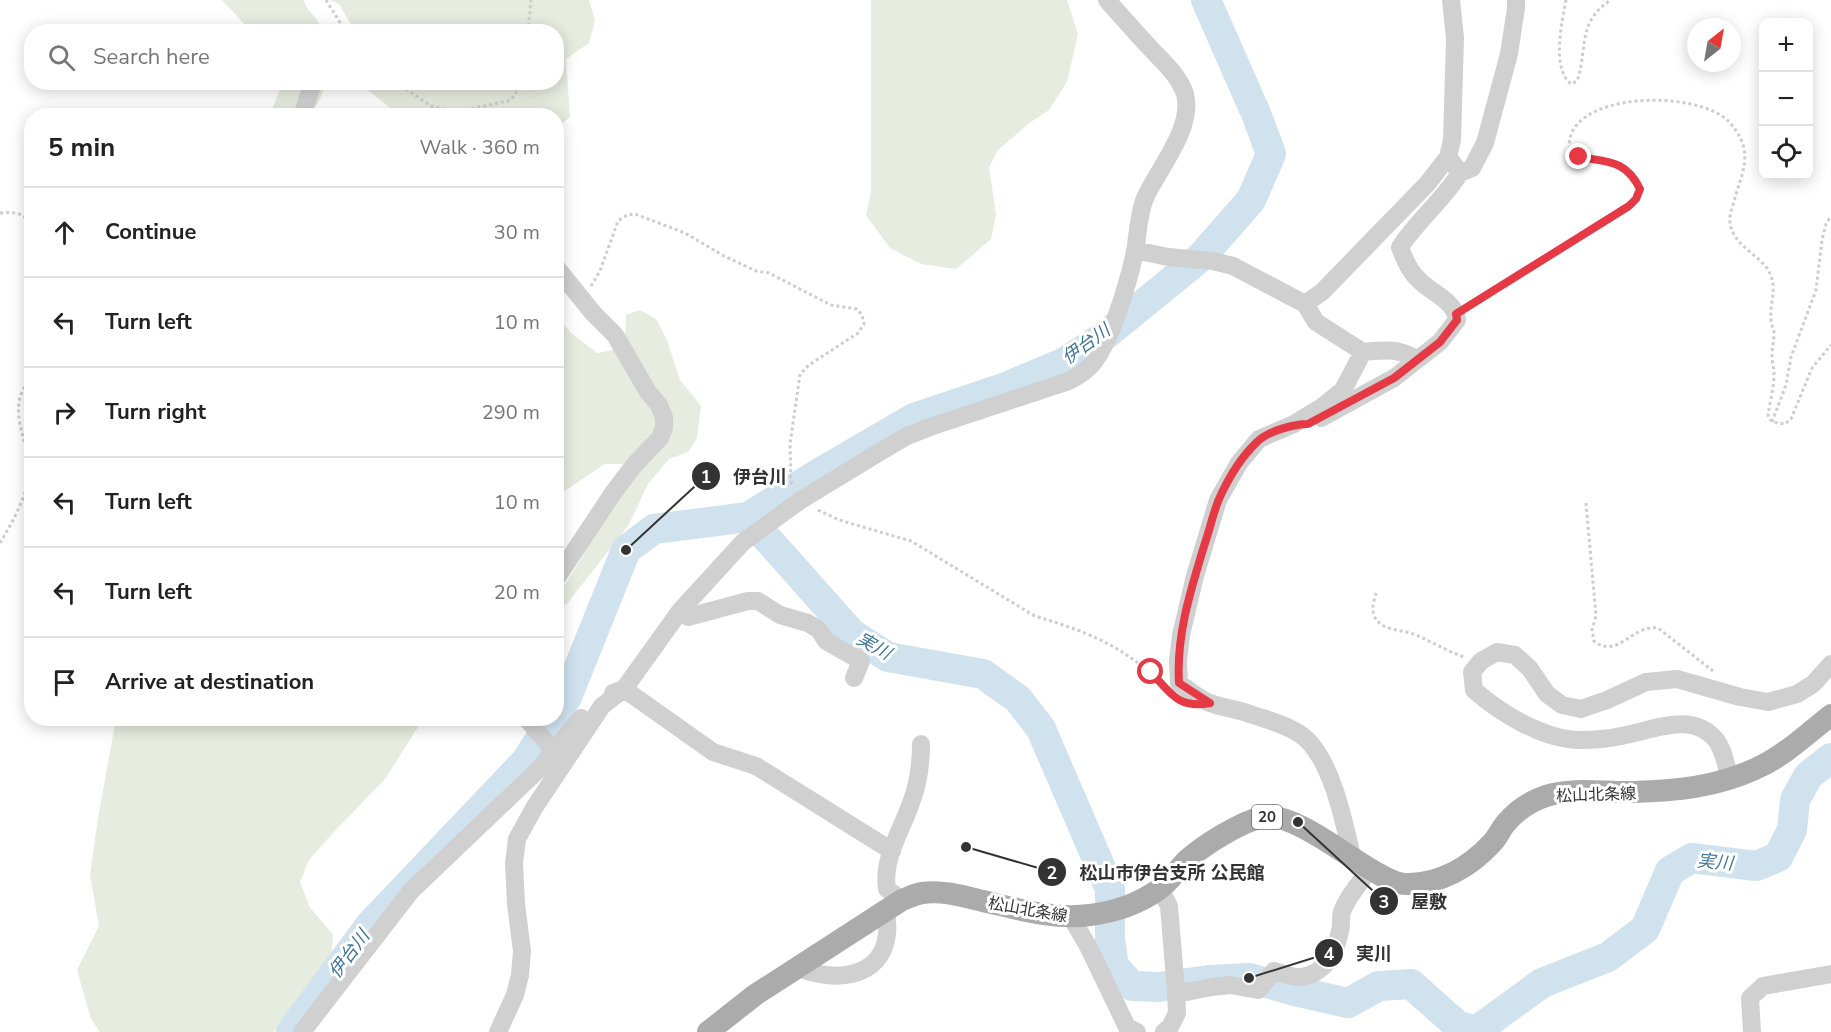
<!DOCTYPE html>
<html lang="en">
<head>
<meta charset="utf-8">
<style>
  body { margin:0; font-family:"Nunito Sans","Noto Sans JP",sans-serif; background:#f6f6f6; color:#222 }
  .controls { position:absolute; right:18px; top:18px; display:grid; overflow:hidden; border-radius:12px; box-shadow:0 3px 15px #0003 }
  .controls button { width:54px; height:54px; display:grid; place-items:center; padding:0; border:0; border-bottom:2px solid #e0e0e0; background:#fff; color:#222; font:30px sans-serif }
  .compass { position:absolute; left:1687px; top:18px; width:54px; height:54px; border-radius:50%; background:#fff; box-shadow:0 3px 15px #0003; rotate:31deg }
  .stop { position:absolute; width:18px; height:18px; margin:-14px; border:4px solid #e63946; border-radius:50%; background:#fff }
  .stop.end { background:#e63946; border-color:#fff; box-shadow:0 2px 6px #0008 }
  .list { margin:0; padding:0; list-style:none }
  h2 { display:flex; justify-content:space-between; align-items:center; height:78px; margin:0; padding:0 24px; font-size:26px }
  h2 small { font-size:20px; font-weight:400; color:#767676 }
  .list li { display:grid; grid-template-columns:39px 1fr auto; gap:18px; align-items:center; box-sizing:border-box; height:90px; padding:0 24px; border-top:2px solid #e0e0e0 }
  .list b { display:block; font-size:22px; white-space:nowrap }
  .list em { font-size:20px; font-style:normal; color:#767676 }
  .icon { flex:none; width:33px; height:33px; fill:none; stroke:currentColor; stroke-width:2; stroke-linecap:round; stroke-linejoin:round }
  .map { position:relative; flex:none; width:1831px; height:1032px; overflow:hidden }
  .search { position:absolute; background:#fff; box-shadow:0 3px 15px #0003; left:24px; top:24px; width:540px; height:66px; display:flex; align-items:center; gap:15px; box-sizing:border-box; padding:0 21px; border-radius:24px; color:#767676; font-size:22px }
  .panel { position:absolute; background:#fff; box-shadow:0 3px 15px #0003; left:24px; top:108px; width:540px; height:618px; border-radius:24px }
  .map>svg:first-child { display:block }
  .green { fill:#e6ecdf }
  .lines { fill:none; stroke-linecap:round; stroke-linejoin:round }
  .river { stroke:#cfe2ee; stroke-width:30 }
  .path { stroke:#cdcdcd; stroke-width:3; stroke-dasharray:3 3; stroke-linecap:butt }
  .minor { stroke:#d0d0d0; stroke-width:18 }
  .major { stroke:#ababab; stroke-width:22 }
  .route { stroke:#e63946; stroke-width:8 }
  .labels { text-anchor:middle; stroke-width:6; stroke-linejoin:round; paint-order:stroke }
  .shield { fill:#fff; stroke:#707070; stroke-width:1.5 }
  .shield-label { font-size:15px; font-weight:bold; fill:#333 }
  .street-label { font-size:16px; fill:#333; stroke:#fff }
  .water-label { font-size:18px; font-style:italic; fill:#3f7597; stroke:#fff }
  .leader { fill:none; stroke:#333; stroke-width:2 }
  .callout-dot { fill:#333; stroke:#fff; stroke-width:2 }
  .mark-label { font-size:18px; text-anchor:middle; font-weight:bold; fill:#fff }
  .callout-label { font-size:18px; text-anchor:middle; font-weight:bold; fill:#333; stroke:#fff; stroke-width:6; stroke-linejoin:round; paint-order:stroke }
</style>
</head>
<body>
<div class="map">
<svg width="1831" height="1032" viewBox="0 0 1831 1032">
  <rect width="100%" height="100%" fill="#fff"/>
  <path class="green" d="M 222,0 L 304,0 C 308,15 320,17 322,31 L 251,31 Z
    M 329,0 L 589,0 L 595,21 L 589,43 L 566,59 L 570,117 L 557,128 L 556,116 L 399,115 L 369,91 L 365,83 L 556,82 L 556,32 L 355,31 L 339,4 Z
    M 871,0 L 1067,0 L 1078,34 L 1067,82 L 1049,110 L 1028,124 L 998,150 L 989,167 L 996,215 L 991,239 L 956,269 L 921,264 L 890,248 L 866,215 L 871,193 Z
    M 277,83 L 325,83 C 317,120 302,115 269,116 L 280,90 Z
    M 640,310 L 656,319 L 667,340 L 680,380 L 701,406 L 697,438 L 688,452 L 669,459 L 648,484 L 628,526 L 566,605 L 560,603 L 562,590 L 633,473 L 627,464 L 605,464 L 557,496 L 556,314 L 570,332 L 597,353 C 626,349 625,343 626,315 Z
    M 116,719 L 423,719 L 385,779 L 330,836 L 309,860 L 300,882 L 310,908 L 333,934 L 331,960 L 274,1032 L 100,1032 L 91,1019 L 77,970 L 99,926 L 90,875 L 98,818 Z"/>
  <g class="lines">
    <path class="river" d="M 748,517 L 852,634 L 888,657 L 983,674 L 1018,699 L 1041,729 L 1110,889 L 1110,940 L 1114,966 L 1132,986 L 1159,987 L 1209,980 L 1249,978 L 1295,991 L 1348,1003 L 1379,986 L 1411,984 L 1457,1025 L 1476,1031 L 1542,983 L 1608,957 L 1645,929 L 1670,871 L 1692,858 L 1756,866 L 1778,857 L 1792,830 L 1795,800 L 1808,776 L 1831,758
      M 556,713 L 567,697 L 626,550 L 654,529 L 748,517 L 821,472 L 914,418 L 1006,387 L 1065,362 L 1103,337 L 1201,257 L 1251,200 L 1271,154 L 1257,116 L 1206,0
      M 291,1032 L 371,924 L 527,760 L 553,718"/>
    <path class="path" d="M 326,0 L 346,32
      M 1566,0 C 1562,22 1551,68 1571,84 L 1577,81 C 1588,51 1576,22 1611,0
      M 528,32 L 531,0
      M 396,82 L 431,106 L 457,112 L 511,100 L 523,82
      M 0,213 C 49,208 16,244 32,267
      M 591,286 L 600,271 L 618,221 L 627,215 L 635,214 L 685,233 L 724,256 L 756,271 L 769,273 L 831,305 L 857,309 L 862,315 L 864,324 L 858,333 L 809,365 L 800,374 L 790,444 L 791,481 L 793,486
      M 1470,305 L 1629,206 L 1636,199 L 1640,189 C 1621,150 1599,169 1570,152 C 1558,91 1701,87 1731,124 C 1756,154 1741,173 1733,205 C 1731,211 1729,217 1730,223 C 1733,244 1754,252 1766,267 C 1780,286 1769,300 1771,320 C 1771,325 1774,329 1774,333 C 1774,341 1772,348 1772,356 C 1772,362 1774,368 1774,374 C 1774,387 1770,402 1768,415 L 1772,422 L 1785,424 L 1791,419 L 1812,368 L 1831,345
      M 1772,422 L 1786,385 L 1791,357 L 1816,290 L 1822,240 L 1826,224 L 1831,216
      M 1586,503 L 1596,616 L 1592,630 L 1594,641 C 1618,660 1632,624 1658,628 L 1713,671
      M 818,510 L 839,520 L 911,541 L 1033,615 C 1043,619 1053,621 1063,625 C 1100,637 1136,656 1162,685
      M 0,543 C 12,523 25,500 29,476 C 32,450 13,423 20,398 C 22,390 28,381 32,373
      M 1376,593 C 1375,598 1372,606 1373,611 C 1376,632 1403,629 1416,635 C 1432,642 1447,651 1464,657"/>
    <path class="minor" d="M 302,116 L 313,82
      M 1460,173 L 1472,168 L 1485,143 L 1509,54 L 1516,8 L 1516,0
      M 1135,250 L 1168,257 L 1213,261 L 1233,266 L 1305,304 L 1316,322 L 1363,352 L 1343,390 L 1322,407 L 1294,424 L 1259,439 L 1239,463 L 1218,500 L 1195,576 L 1181,635 L 1178,661 L 1179,683 C 1189,690 1199,699 1210,703 C 1223,708 1237,709 1250,714 C 1270,721 1297,727 1311,744 C 1335,773 1344,824 1353,860
      M 556,267 L 593,313 L 615,335 L 648,392 L 659,405 L 664,417 L 664,428 L 660,438 L 635,464 L 613,493 L 556,579
      M 1305,304 L 1322,292 L 1427,184 L 1448,157 L 1452,140 L 1455,38 L 1451,0
      M 1363,352 C 1386,350 1396,348 1417,359
      M 1321,418 L 1394,378 L 1440,342 L 1457,320 C 1455,300 1431,293 1419,280 C 1409,271 1404,259 1400,247 C 1418,220 1443,200 1460,173 L 1448,157
      M 680,611 L 688,617 L 748,601 L 758,601 L 780,615 L 808,623 L 819,630 L 826,641 L 861,661 L 854,678
      M 613,693 L 624,689 L 713,752 L 756,766 L 892,851
      M 526,718 L 554,751
      M 1730,779 C 1726,766 1724,750 1716,740 C 1692,710 1651,731 1621,736 C 1608,739 1593,740 1580,740 C 1544,740 1500,713 1474,690 L 1472,672 L 1481,661 L 1497,652 L 1515,655 L 1530,669 L 1547,694 L 1562,705 L 1581,709 L 1607,700 L 1646,682 L 1677,679 L 1740,697 L 1768,702 L 1797,694 L 1813,684 L 1831,664
      M 1160,889 L 1169,906 L 1176,991 L 1177,1013 L 1170,1027 L 1164,1032
      M 902,900 L 887,889 C 882,858 903,828 912,800 C 919,781 921,764 921,744
      M 1071,917 L 1088,946 L 1127,1027 L 1137,1032
      M 799,968 C 832,982 882,980 887,934 C 888,927 887,919 886,911
      M 1176,994 L 1212,987 L 1230,985 L 1258,990 L 1274,971 C 1282,973 1293,978 1301,977 C 1325,974 1336,952 1340,931 C 1342,925 1340,918 1342,912 C 1347,897 1360,883 1370,869
      M 302,1032 L 411,891 L 539,769 L 581,718
      M 498,1032 L 515,995 L 520,975 L 522,951 L 516,904 L 514,863 L 517,839 L 534,808 L 602,706 L 624,689 L 680,611 L 743,542 L 801,500 L 883,450 L 907,436 L 930,427 L 1069,381 C 1079,376 1087,371 1094,362 C 1113,336 1128,283 1135,252 C 1138,234 1138,216 1145,198 C 1158,169 1194,128 1185,94 C 1179,76 1165,64 1153,51 C 1137,34 1122,17 1107,0
      M 1752,1032 L 1750,998 L 1763,986 L 1831,974"/>
    <path class="major" d="M 708,1032 L 755,995 L 902,900 C 908,898 915,894 922,893 C 942,890 963,896 983,901 C 1018,909 1054,920 1090,915 C 1114,912 1138,904 1158,890 C 1169,883 1177,870 1187,860 C 1204,845 1240,822 1263,817 C 1292,811 1350,859 1377,873 C 1386,878 1396,884 1406,884 C 1439,885 1470,867 1492,843 C 1498,837 1501,828 1507,822 C 1517,810 1531,801 1546,796 C 1573,787 1605,793 1633,792 C 1675,791 1716,787 1755,769 C 1783,757 1807,734 1831,715"/>
  </g>
  <g class="lines">
    <path class="route" d="M 1151,672 C 1171,694 1179,709 1210,703 L 1179,683 C 1176,635 1191,589 1205,543 C 1210,529 1213,513 1219,499 C 1228,479 1241,457 1257,442 C 1268,431 1294,424 1308,424 L 1394,378 L 1440,342 L 1457,320 L 1456,314 L 1629,206 L 1636,199 L 1640,189 C 1626,160 1608,162 1579,157"/>
  </g>
  <g class="labels">
    <rect class="shield" x="1252" y="805" width="30" height="24" rx="4.5"/>
    <g class="shield-label">
      <text x="1267" y="822">20</text>
    </g>
    <g class="street-label">
      <text transform="translate(1596 794) rotate(-2)" y="6">松山北条線</text>
      <text transform="translate(1028 909) rotate(10)" y="6">松山北条線</text>
    </g>
    <g class="water-label">
      <text transform="translate(1086 344) rotate(-36)" y="6">伊台川</text>
      <text transform="translate(874 646) rotate(29)" y="6">実川</text>
      <text transform="translate(1715 862) rotate(5)" y="6">実川</text>
      <text transform="translate(349 954) rotate(-53)" y="6">伊台川</text>
    </g>
  </g>
  <path class="leader" d="M626 550L706 476M966 847L1052 872M1298 822L1384 901M1249 978L1329 953"/>
  <g class="callout-dot">
    <circle cx="626" cy="550" r="6"/>
    <circle cx="966" cy="847" r="6"/>
    <circle cx="1298" cy="822" r="6"/>
    <circle cx="1249" cy="978" r="6"/>
    <circle cx="706" cy="476" r="15"/>
    <circle cx="1052" cy="872" r="15"/>
    <circle cx="1384" cy="901" r="15"/>
    <circle cx="1329" cy="953" r="15"/>
  </g>
  <g class="mark-label">
    <text x="706" y="483">1</text>
    <text x="1052" y="879">2</text>
    <text x="1384" y="908">3</text>
    <text x="1329" y="960">4</text>
  </g>
  <g class="callout-label">
    <text x="760" y="483">伊台川</text>
    <text x="1172" y="879">松山市伊台支所 公民館</text>
    <text x="1429" y="908">屋敷</text>
    <text x="1374" y="960">実川</text>
  </g>
</svg>
<div class="controls">
<button>+</button>
<button>−</button>
<button><svg class="icon" aria-label="locate" viewBox="0 0 24 24"><circle cx="12" cy="12" r="6"/><path d="M12 2v4M12 18v4M2 12h4M18 12h4"/></svg></button>
</div>
<svg class="compass" viewBox="-18 -18 36 36"><path d="M0-13l5 13h-10z" fill="#e53935"/><path d="M0 13l5-13h-10z" fill="#767676"/></svg>
<div class="stop" style="left:1151px;top:672px"></div>
<div class="stop end" style="left:1579px;top:157px"></div>
<div class="search"><svg class="icon" aria-label="search" viewBox="0 0 24 24"><circle cx="10" cy="10" r="6"/><path d="M15 15l6 6"/></svg>Search here</div>
<section class="panel">
<h2>5 min<small>Walk · 360 m</small></h2>
<ul class="list">
<li><svg class="icon" aria-label="ahead" viewBox="0 0 24 24"><path d="M12 20V5M6 11l6-6 6 6"/></svg><div><b>Continue</b></div><em>30 m</em></li>
<li><svg class="icon" aria-label="left" viewBox="0 0 24 24"><path d="M17 20v-9H6M10 6l-5 5 5 5"/></svg><div><b>Turn left</b></div><em>10 m</em></li>
<li><svg class="icon" aria-label="right" viewBox="0 0 24 24"><path d="M7 20v-9h11M14 6l5 5-5 5"/></svg><div><b>Turn right</b></div><em>290 m</em></li>
<li><svg class="icon" aria-label="left" viewBox="0 0 24 24"><path d="M17 20v-9H6M10 6l-5 5 5 5"/></svg><div><b>Turn left</b></div><em>10 m</em></li>
<li><svg class="icon" aria-label="left" viewBox="0 0 24 24"><path d="M17 20v-9H6M10 6l-5 5 5 5"/></svg><div><b>Turn left</b></div><em>20 m</em></li>
<li><svg class="icon" aria-label="arrive" viewBox="0 0 24 24"><path d="M6 21V4h12l-3 4 3 4H6"/></svg><div><b>Arrive at destination</b></div></li>
</ul>
</section>
</div>
</body>
</html>
